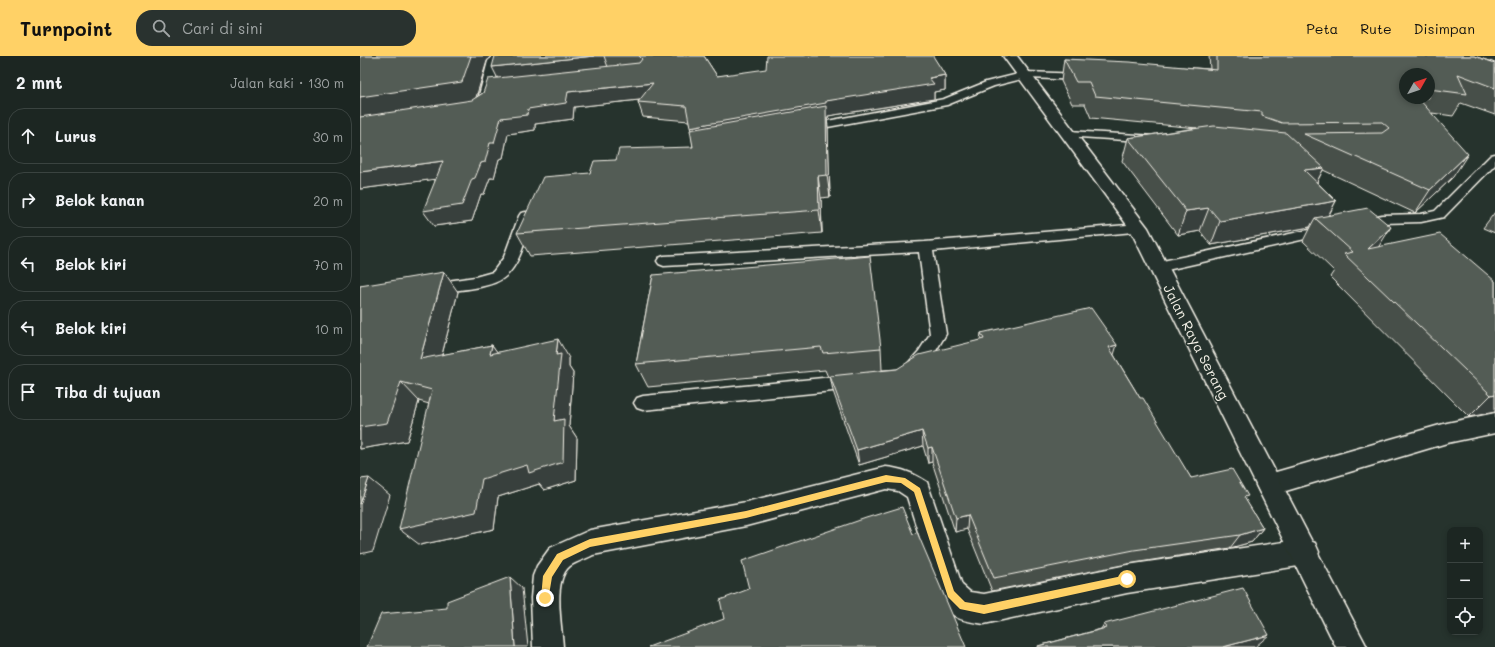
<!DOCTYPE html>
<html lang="id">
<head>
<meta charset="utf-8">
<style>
  body { margin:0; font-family:Mali,sans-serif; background:#29322f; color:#f1f3f6 }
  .controls { position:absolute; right:12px; bottom:12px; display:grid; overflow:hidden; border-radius:8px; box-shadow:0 2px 6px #0003 }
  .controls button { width:36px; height:36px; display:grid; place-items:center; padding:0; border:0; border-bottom:1px solid #3a4340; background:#1c2622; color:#f1f3f6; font:20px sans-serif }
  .compass { position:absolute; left:1039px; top:12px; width:36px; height:36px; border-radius:50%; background:#1c2622; box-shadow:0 2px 6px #0003; rotate:50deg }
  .stop { position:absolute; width:12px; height:12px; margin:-9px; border:3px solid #ffd166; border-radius:50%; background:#fff }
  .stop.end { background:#ffd166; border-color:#fff; box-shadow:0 1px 4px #0008 }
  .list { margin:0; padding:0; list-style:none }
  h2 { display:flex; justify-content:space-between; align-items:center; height:52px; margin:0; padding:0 16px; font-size:17px }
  h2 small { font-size:13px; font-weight:400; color:#a0a5a5 }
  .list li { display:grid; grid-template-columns:26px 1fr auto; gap:12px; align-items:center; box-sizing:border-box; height:56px; margin:0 8px 8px; padding:0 8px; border:1px solid #3a4340; border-radius:16px }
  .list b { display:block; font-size:15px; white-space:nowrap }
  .list em { font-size:13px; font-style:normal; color:#a0a5a5 }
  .icon { flex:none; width:22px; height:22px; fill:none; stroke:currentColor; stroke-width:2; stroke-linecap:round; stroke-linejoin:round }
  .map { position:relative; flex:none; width:1135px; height:591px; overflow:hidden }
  header { display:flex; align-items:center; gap:24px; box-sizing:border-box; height:56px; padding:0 20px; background:#ffd166; color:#111 }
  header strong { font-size:19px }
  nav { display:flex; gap:22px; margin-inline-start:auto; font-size:14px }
  .search { width:280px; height:36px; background:#29322f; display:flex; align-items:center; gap:10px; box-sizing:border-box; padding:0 14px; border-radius:16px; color:#a0a5a5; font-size:15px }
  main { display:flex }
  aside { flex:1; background:#1c2622 }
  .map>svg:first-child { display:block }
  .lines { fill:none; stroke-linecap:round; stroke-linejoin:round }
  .service-casing { stroke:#f4f1e8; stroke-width:3 }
  .minor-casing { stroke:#f4f1e8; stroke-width:3 }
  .trunk-casing { stroke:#f4f1e8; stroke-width:3 }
  .service { fill:#26332d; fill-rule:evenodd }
  .minor { fill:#26332d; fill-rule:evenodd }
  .trunk { fill:#26332d; fill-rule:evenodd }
  .wall { fill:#474f49; stroke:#f4f1e8; fill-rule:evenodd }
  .shaded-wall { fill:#39403c; stroke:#f4f1e8 }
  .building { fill:#525c55; stroke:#f4f1e8 }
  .route { fill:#ffd166 }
  .labels { text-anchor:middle; stroke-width:3.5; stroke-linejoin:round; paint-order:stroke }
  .street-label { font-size:14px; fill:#f4f1e8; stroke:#26332d }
</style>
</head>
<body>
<header>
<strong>Turnpoint</strong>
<div class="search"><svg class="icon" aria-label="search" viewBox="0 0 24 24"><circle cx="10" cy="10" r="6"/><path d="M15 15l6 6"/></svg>Cari di sini</div>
<nav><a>Peta</a><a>Rute</a><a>Disimpan</a></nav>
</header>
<main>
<aside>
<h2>2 mnt<small>Jalan kaki · 130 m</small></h2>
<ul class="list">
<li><svg class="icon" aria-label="ahead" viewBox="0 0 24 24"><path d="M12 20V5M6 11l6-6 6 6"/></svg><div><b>Lurus</b></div><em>30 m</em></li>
<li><svg class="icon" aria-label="right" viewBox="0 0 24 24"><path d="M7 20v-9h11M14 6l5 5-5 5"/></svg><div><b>Belok kanan</b></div><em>20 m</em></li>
<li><svg class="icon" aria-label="left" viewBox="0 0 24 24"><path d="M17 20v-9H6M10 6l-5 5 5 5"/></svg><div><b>Belok kiri</b></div><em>70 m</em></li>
<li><svg class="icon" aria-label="left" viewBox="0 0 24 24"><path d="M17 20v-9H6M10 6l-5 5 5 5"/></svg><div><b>Belok kiri</b></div><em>10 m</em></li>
<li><svg class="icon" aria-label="arrive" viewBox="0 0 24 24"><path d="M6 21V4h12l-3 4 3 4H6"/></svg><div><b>Tiba di tujuan</b></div></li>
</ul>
</aside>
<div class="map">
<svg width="1135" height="591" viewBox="0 0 1135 591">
  <rect width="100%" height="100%" fill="#26332d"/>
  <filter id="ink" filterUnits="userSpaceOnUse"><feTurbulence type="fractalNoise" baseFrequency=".025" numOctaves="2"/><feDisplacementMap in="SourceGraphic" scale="8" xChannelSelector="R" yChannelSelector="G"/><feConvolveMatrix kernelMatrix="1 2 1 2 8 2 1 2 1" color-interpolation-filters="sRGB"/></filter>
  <g filter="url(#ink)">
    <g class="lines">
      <defs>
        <path id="service" d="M 666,16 L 724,18 L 729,21 L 724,24 L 666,22 L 634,30 L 587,49 L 446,75 L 440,72 L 446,69 L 584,43 L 626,26 Z
          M 708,75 L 796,80 L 802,83 L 796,86 L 704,80 L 702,78 Z
          M 1135,98 L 1135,109 L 1084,161 L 1061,166 L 1022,167 L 1001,171 L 996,170 L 994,167 L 996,164 L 1022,159 L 1061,158 L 1075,155 L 1131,99 Z
          M 166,156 L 171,157 L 173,160 C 166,179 162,205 146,220 C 131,234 91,234 71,237 L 66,236 L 64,232 L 66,228 L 115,221 L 133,216 L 144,201 L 159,160 L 161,157 Z
          M 779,168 L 784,169 L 786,172 L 784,175 L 573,195 L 586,278 L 571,303 L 557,317 L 551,319 L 545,317 L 543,313 L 559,295 L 570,278 L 559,196 L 304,210 L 299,208 L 297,205 L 299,202 L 304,200 L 565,186 Z
          M 967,170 L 972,171 L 974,174 L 972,177 L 798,216 L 793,214 L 791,211 L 793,208 L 798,206 Z
          M 493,319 L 499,321 L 501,326 L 499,331 L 493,333 L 283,354 L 277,352 L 274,347 L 277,342 L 283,340 Z"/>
        <path id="minor" d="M 133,0 L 148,0 L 142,7 L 131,47 L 126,54 L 116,54 L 113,51 L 117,47 L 128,5 Z
          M 1135,357 L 1135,377 L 1087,387 L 909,440 L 900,437 L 896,429 L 900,421 L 909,418 L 1087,367 Z
          M 526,411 C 543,413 553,417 567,426 L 602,529 L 610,536 L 624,538 L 767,509 L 945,483 L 955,487 L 959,496 L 955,505 L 945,509 L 767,537 L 624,568 C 602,564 597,565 581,548 L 547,441 L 538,435 L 526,433 L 386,470 L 233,499 C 226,503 217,505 210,510 C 192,524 202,570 203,591 L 173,591 L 171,542 L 173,520 L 177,510 L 190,492 L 230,474 L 386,446 Z"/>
        <path id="trunk" d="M 643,0 L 657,0 L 788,172 L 1007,591 L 976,591 L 770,173 Z"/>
      </defs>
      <use href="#service" class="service-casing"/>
      <use href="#minor" class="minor-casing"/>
      <use href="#trunk" class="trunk-casing"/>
      <use href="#service" class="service"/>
      <use href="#minor" class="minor"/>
      <use href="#trunk" class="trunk"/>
    </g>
    <path class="wall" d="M 0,0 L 131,0 L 127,5 L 115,42 L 123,37 L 137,22 L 135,0 L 344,0 L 357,20 L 573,1 L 585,19 L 585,34 L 574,36 L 574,43 L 468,60 L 468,62 L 467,62 L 468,72 L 470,141 L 461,142 L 462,177 L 170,200 L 157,177 L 230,117 L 256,104 L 333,91 L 331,74 L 329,65 L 283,61 L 278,46 L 279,44 L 214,51 L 213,63 L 175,68 L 175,74 L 148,78 L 143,102 L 139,103 L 134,122 L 130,122 L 124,138 L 121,138 L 112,165 L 74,170 L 75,123 L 0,133 Z
      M 849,0 L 1114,0 L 1135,7 L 1135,59 L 1101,47 L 1093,60 L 1072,57 L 1093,121 L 1055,157 L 963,114 L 957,126 L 976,145 L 969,159 L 1018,191 L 1135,225 L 1135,356 L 1109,361 L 970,221 L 974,215 L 943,185 L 950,171 L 851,189 L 840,175 L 818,179 L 762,105 L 768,82 L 837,72 L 731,62 L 725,48 L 712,48 L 701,25 L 704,3 L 850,13 ZM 1045,18 L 1069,18 L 1069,42 L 1045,42 Z
      M 1135,156 L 1135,177 L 1123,172 Z
      M 293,219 L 521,292 L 522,314 L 537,313 L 620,284 L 621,277 L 754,299 L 780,342 L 831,422 L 885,443 L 903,472 L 892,486 L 870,492 L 767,508 L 632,535 L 607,473 L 595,476 L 572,406 L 568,407 L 563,390 L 499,409 L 473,335 L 470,320 L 468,321 L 465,314 L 288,331 L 276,308 Z
      M 0,230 L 98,236 L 82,299 L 132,289 L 137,296 L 209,302 L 209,311 L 213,317 L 209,370 L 217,382 L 216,424 L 184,434 L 179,428 L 138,441 L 134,473 L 60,489 L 69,348 L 59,345 L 47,385 L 0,393 Z
      M 744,568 L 895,591 L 678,591 L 678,590 L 741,573 Z"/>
    <path class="shaded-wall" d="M 111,0 L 131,0 L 127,5 L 114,48 L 0,64 L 0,41 Z
      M 234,0 L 244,0 L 249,14 L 139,25 L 132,11 Z
      M 585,19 L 585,34 L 574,36 L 574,43 L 468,60 L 468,62 L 467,62 L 468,72 L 470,141 L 467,119 L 334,86 L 330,71 L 466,45 Z
      M 293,27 L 298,42 L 214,51 L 213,63 L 175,68 L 175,74 L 148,78 L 143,102 L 139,103 L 134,122 L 130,122 L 124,138 L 121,138 L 112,165 L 74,170 L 63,155 L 112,123 L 121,107 L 130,87 L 141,62 L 168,53 L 208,36 Z
      M 1108,98 L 1093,121 L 1055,157 L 1070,134 Z
      M 83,105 L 92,121 L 0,133 L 0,116 Z
      M 964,112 L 952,135 L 944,114 Z
      M 458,120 L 461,142 L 462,177 L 459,154 Z
      M 976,145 L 963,169 L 955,162 L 950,171 L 851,189 L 860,165 Z
      M 849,152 L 840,175 L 818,179 L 826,155 Z
      M 1031,171 L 1016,195 L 1008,193 Z
      M 84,216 L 98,236 L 76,322 L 60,303 Z
      M 198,283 L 209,302 L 209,311 L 213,317 L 209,370 L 217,382 L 216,424 L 184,434 L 179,428 L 138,441 L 134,473 L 60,489 L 39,473 L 122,423 L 194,365 L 196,299 Z
      M 132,289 L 146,308 L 130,298 Z
      M 757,289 L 752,305 L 749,291 Z
      M 41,326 L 59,345 L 47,385 L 0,393 L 0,371 Z
      M 1135,338 L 1135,356 L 1109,361 L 1131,339 Z
      M 562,375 L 563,390 L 499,409 L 497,394 Z
      M 572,391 L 572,406 L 568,407 L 568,392 Z
      M 9,422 L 30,439 L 13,495 L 0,498 L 0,448 Z
      M 608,459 L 607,473 L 595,476 L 596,462 Z
      M 903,472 L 892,486 L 870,492 L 880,479 Z
      M 150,521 L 162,532 L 168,591 L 155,591 Z
      M 909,579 L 895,591 L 863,591 Z"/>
    <path class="building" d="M 0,0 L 111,0 L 102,26 L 0,41 Z
      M 135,0 L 234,0 L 132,11 Z
      M 279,0 L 344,0 L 357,20 L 406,13 L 407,0 L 573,0 L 585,19 L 569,22 L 574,28 L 466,45 L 466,47 L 330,71 L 326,50 L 278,46 L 293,27 L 208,36 L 206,47 L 168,53 L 167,59 L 141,62 L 134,87 L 130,87 L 125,106 L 121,107 L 115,122 L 112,123 L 102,149 L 63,155 L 83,105 L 0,116 L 0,61 L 112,44 L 123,37 L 128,23 L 279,7 L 282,3 Z
      M 857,0 L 1114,0 L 1135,7 L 1135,32 L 1098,18 L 1107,38 L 1069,33 L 1069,18 L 1045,18 L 1045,42 L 1058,42 L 1108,98 L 1070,134 L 944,78 L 1022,77 L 1029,72 L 1022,66 L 922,67 L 902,60 L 902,56 L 735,40 L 729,26 L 716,26 L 704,3 L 769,6 L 857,14 Z
      M 466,50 L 467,119 L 458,120 L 459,154 L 157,177 L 183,121 L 230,117 L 234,105 L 256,104 L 259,93 L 333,91 L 330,74 Z
      M 854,70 L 926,77 L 964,112 L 944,114 L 976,145 L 860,165 L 849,152 L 826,155 L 768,82 Z
      M 1008,152 L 1031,171 L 1008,193 L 1080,178 L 1135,225 L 1135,338 L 1131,339 L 984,198 L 993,196 L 955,162 Z
      M 510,200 L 521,292 L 463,297 L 461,291 L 276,308 L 293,219 Z
      M 84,216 L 60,303 L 132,289 L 130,298 L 198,283 L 196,299 L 201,298 L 194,365 L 204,363 L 203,406 L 169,417 L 167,409 L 122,423 L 116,456 L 39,473 L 72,334 L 41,326 L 27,367 L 0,371 L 0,230 Z
      M 731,252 L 757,289 L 749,291 L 780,342 L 783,342 L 831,422 L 872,413 L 888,440 L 884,441 L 903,472 L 880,479 L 774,494 L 634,522 L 608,459 L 596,462 L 572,391 L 568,392 L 562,375 L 497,394 L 470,320 L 537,313 L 559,299 L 624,283 L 621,277 Z
      M 9,422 L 0,448 L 0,423 Z
      M 542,451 L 553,478 L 557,476 L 606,591 L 288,591 L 364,563 L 360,544 L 389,533 L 382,505 L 506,462 Z
      M 150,521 L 155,591 L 7,591 L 21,558 L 87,552 L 87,545 Z
      M 883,532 L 909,579 L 863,591 L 679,591 L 678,590 L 746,572 L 744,568 Z"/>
  </g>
  <path class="route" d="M 526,419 L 545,422 L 560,432 L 594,535 L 605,546 L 624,549 L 767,519 L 771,523 L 770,526 L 624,558 L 600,553 L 588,541 L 554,436 L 541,427 L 526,426 L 386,462 L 230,491 L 203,504 L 192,521 L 188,545 L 182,545 L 181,542 L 183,520 L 197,498 L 230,483 L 386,455 Z"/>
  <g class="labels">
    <g class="street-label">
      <text transform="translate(836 286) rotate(63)" y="5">Jalan Raya Serang</text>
    </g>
  </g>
</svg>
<div class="controls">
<button>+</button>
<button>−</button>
<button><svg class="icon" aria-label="locate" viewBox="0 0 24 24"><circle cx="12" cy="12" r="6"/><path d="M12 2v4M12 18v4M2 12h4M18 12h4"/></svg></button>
</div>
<svg class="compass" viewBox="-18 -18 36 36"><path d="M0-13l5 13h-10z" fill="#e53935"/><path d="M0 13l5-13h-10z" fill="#a0a5a5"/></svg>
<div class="stop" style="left:767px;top:523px"></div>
<div class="stop end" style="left:185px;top:542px"></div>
</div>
</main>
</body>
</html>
